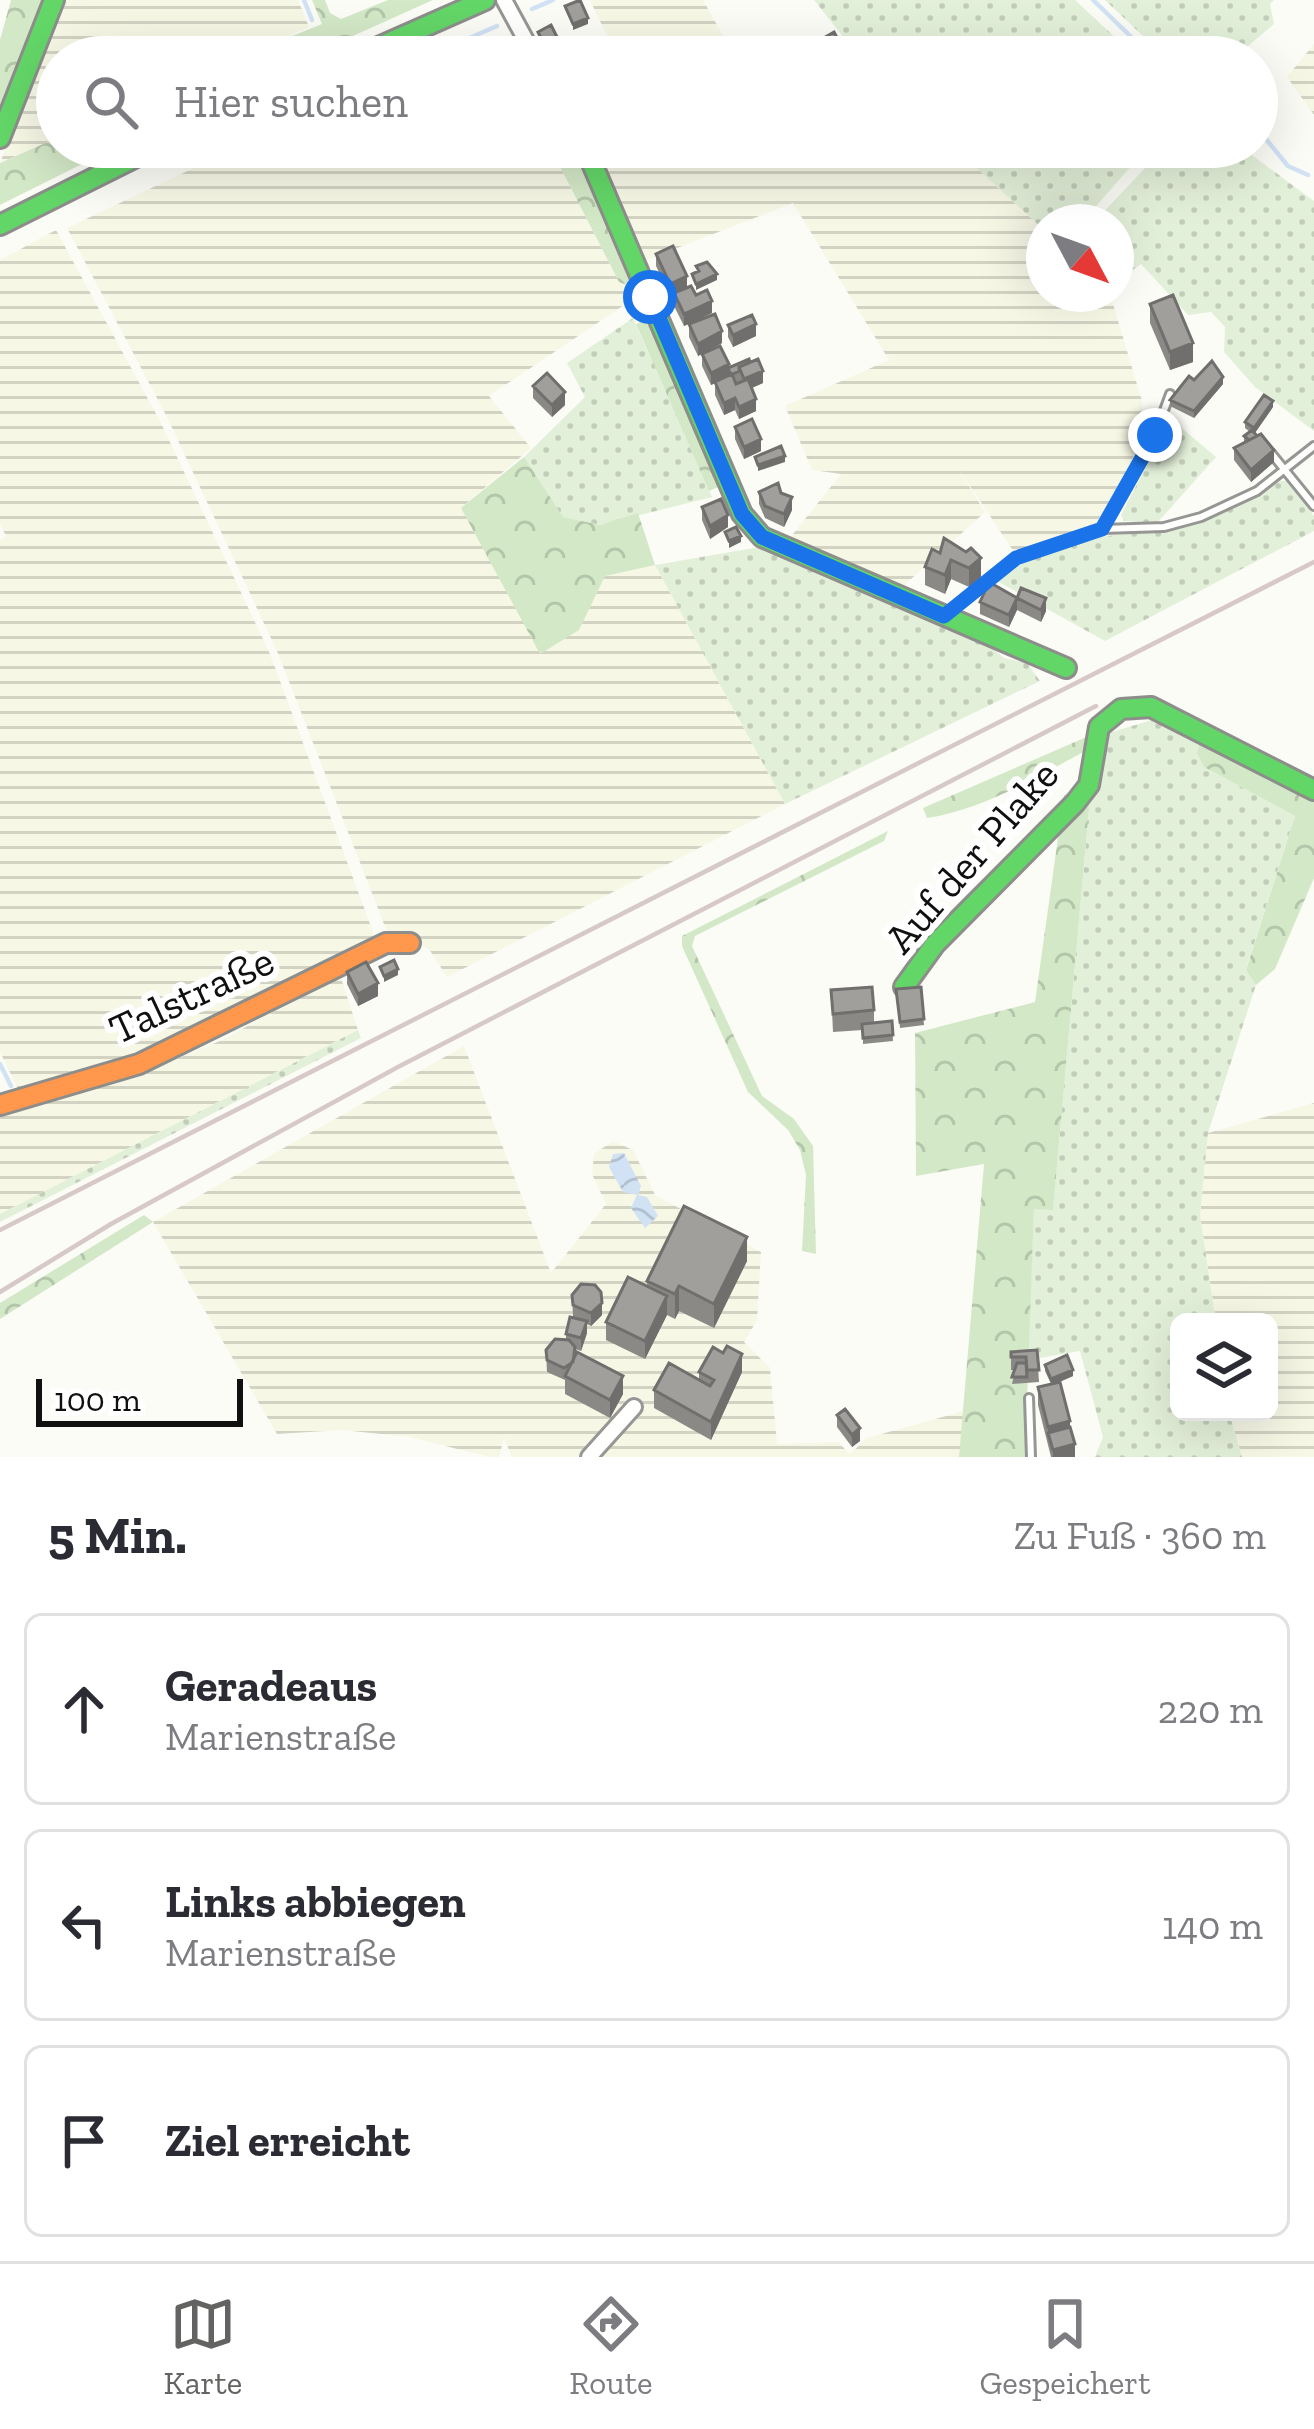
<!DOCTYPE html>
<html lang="de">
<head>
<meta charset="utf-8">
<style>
  body { margin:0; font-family:"Zilla Slab",serif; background:#f7f7f7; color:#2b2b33 }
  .controls { position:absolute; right:36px; bottom:36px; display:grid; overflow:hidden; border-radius:18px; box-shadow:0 12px 48px #0002 }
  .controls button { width:108px; height:108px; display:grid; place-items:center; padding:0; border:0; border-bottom:3px solid #e1e1e2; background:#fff; color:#2b2b33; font:60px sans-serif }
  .compass { position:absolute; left:1026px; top:204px; width:108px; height:108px; border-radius:50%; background:#fff; box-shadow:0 12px 48px #0002; rotate:131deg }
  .scale { position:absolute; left:36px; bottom:30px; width:207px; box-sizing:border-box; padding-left:12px; border:6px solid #101010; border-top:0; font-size:33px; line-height:42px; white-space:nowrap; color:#101010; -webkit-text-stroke:9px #fff; paint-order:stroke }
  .stop { position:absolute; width:36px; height:36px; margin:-27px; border:9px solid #1a73e8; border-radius:50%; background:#fff }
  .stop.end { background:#1a73e8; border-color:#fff; box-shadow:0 3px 12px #0008 }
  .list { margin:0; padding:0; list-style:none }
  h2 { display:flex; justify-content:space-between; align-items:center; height:156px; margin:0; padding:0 48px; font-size:51px }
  h2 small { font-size:39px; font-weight:400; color:#7c7c81 }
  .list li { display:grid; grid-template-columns:78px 1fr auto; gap:36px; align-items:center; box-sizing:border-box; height:192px; margin:0 24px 24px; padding:0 24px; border:3px solid #e1e1e2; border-radius:18px }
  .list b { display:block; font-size:45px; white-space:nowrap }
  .list p { margin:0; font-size:39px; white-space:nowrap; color:#7c7c81 }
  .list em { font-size:39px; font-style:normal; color:#7c7c81 }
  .icon { flex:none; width:66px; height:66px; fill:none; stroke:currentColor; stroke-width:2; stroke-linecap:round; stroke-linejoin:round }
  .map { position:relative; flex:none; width:1314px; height:1457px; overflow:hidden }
  .search { position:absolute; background:#fff; box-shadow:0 12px 48px #0002; left:36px; right:36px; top:36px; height:132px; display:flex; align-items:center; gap:30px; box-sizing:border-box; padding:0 42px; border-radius:66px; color:#7c7c81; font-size:45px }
  .sheet { height:804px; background:#fff }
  nav { display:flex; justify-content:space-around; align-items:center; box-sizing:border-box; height:168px; border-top:3px solid #e1e1e2; background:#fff; font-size:33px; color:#7c7c81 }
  nav a { display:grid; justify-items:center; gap:6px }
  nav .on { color:#636361 }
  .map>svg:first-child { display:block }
  .farmland { fill:url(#farmland-rules) }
  .grass { fill:url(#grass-dots) }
  .forest { fill:url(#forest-crowns) }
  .water { fill:url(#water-waves) }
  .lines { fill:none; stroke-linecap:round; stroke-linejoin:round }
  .stream { stroke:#d0e2f4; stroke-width:4.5 }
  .lane-casing { stroke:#969694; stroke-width:12 }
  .street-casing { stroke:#969694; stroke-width:20 }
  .fast-casing { stroke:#8d8d8b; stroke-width:24 }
  .slow-casing { stroke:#8d8d8b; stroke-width:24 }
  .lane { stroke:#fffffe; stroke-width:6 }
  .street { stroke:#fffffe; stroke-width:14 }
  .fast { stroke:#63d668; stroke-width:18 }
  .slow { stroke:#ff974d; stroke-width:18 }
  .rail { stroke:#d7c9c7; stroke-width:4.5 }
  .wall { fill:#8a8986 }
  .shaded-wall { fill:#706f6d }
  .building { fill:#a09f9c; stroke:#706f6d; stroke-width:3 }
  .route { stroke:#1a73e8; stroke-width:15 }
  .labels { text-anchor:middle; stroke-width:12; stroke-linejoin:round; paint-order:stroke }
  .street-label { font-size:42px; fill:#101010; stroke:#fff }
</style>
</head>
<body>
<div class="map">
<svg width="1314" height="1457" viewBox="0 0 1314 1457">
  <defs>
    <pattern id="farmland-rules" width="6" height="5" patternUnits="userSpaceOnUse" patternTransform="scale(3)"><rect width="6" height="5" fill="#f6f7e5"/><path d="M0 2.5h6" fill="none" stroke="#d2d3c3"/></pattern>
    <pattern id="grass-dots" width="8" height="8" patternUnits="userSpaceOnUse" patternTransform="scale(3)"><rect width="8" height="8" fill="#e3f0d9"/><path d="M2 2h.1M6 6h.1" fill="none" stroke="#c2cdb9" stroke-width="1.8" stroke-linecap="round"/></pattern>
    <pattern id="forest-crowns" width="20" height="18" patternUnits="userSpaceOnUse" patternTransform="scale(3)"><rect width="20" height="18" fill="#d3e8c7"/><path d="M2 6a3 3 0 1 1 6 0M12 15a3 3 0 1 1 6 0" fill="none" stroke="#b4c6aa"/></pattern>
    <pattern id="water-waves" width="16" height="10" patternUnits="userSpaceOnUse" patternTransform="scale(3)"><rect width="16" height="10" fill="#d0e2f4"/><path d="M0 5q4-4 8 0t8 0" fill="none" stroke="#b2c1d0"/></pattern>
  </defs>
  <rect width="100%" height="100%" fill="#fcfcf7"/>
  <path class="farmland" d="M 62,0 L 298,0 L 309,27 L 240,57 L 57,57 L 57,138 L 0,163 Z
    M 590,0 L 703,0 L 735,57 L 617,57 Z
    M 1314,44 L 1314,115 L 1287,77 Z
    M 238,147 L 550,147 L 619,282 L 631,287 L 633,299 L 489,396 L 531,448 L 461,508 L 579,630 L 605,575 L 655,565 L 785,804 L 447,977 L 429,949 L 386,929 L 277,651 L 167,417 L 67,228 Z
    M 954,147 L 1044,230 L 1044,294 L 1090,294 L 1098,303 L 1110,294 L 1142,401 L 1141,434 L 1125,481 L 1091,530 L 1014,552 L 958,468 L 985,512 L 900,589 L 789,539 L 841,474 L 812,470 L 785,406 L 889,360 L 793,203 L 644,261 L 592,148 Z
    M 56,230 L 160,421 L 270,654 L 376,940 L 136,1059 L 18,1089 L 0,1052 L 0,540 L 6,536 L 0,524 L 0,260 Z
    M 340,975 L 358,1030 L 0,1214 L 0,1114 L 138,1075 L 222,1040 Z
    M 464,1046 L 551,1273 L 606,1204 L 592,1174 L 594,1154 L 613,1141 L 633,1150 L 655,1195 L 761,1252 L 757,1320 L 744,1342 L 770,1368 L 777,1444 L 838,1442 L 850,1454 L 867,1438 L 964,1411 L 959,1457 L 512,1457 L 504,1438 L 499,1457 L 489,1457 L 410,1437 L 342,1430 L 277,1434 L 153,1222 Z
    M 1314,1103 L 1314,1457 L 1242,1457 L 1229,1412 L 1269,1412 L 1269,1322 L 1216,1322 L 1200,1215 L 1208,1133 Z"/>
  <path class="grass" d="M 814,0 L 1075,0 L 1136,57 L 859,57 Z
    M 1105,0 L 1274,0 L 1270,4 L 1274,24 L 1235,57 L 1165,57 Z
    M 954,147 L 1148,147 L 1082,222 L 1044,222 L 1044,230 Z
    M 1165,147 L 1241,147 L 1314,201 L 1314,431 L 1255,387 L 1224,352 L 1225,327 L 1211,312 L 1188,315 L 1141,264 L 1116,282 L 1116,222 L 1094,222 Z
    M 633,318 L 712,497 L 600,525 L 562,517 L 524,457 L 585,397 L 567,363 Z
    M 1171,419 L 1216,457 L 1157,523 L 1124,521 L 1121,515 Z
    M 1280,481 L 1288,481 L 1314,516 L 1314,531 L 1105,641 L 995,580 C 1042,527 1135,541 1197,522 C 1225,514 1255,498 1280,481 Z
    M 771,545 L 974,632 L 1004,658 L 1027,663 L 1040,681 L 785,804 L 655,565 Z
    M 1152,720 L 1200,742 L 1197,753 L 1204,767 L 1295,816 L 1246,969 L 1256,985 L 1208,1133 L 1200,1215 L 1216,1322 L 1179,1322 L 1179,1412 L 1229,1412 L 1242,1457 L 1095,1457 L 1103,1437 L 1080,1351 L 1028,1360 L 1034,1208 L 1053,1209 L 1091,787 L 1109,733 Z
    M 358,1030 L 361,1038 L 0,1222 L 0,1214 Z"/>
  <path class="forest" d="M 11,0 L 47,0 L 0,128 L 0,40 Z
    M 312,0 L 325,0 L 330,13 L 341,19 L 388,0 L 433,0 L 306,57 L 240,57 L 322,24 Z
    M 57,138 L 57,147 L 116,147 L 0,205 L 0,163 Z
    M 550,147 L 577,147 L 635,280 L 631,287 L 619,282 Z
    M 652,317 L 725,484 L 709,491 L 636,324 Z
    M 524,457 L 563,517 L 600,525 L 638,513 L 655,565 L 605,576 L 579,630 L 540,654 L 461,508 Z
    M 1091,735 L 1089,749 C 1038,776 985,809 927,818 L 923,808 Z
    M 1200,742 L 1314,799 L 1314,878 L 1275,969 L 1256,985 L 1246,970 L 1295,816 L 1204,767 L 1197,753 Z
    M 1091,787 L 1053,1210 L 1034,1209 L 1025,1457 L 959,1457 L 984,1164 L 916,1176 L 915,1033 L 1035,1002 L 1064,795 Z
    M 888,831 L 884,841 L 695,936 L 692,946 L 762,1096 L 794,1119 L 813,1146 L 816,1254 L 802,1251 L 806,1175 L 800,1150 L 788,1130 L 748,1092 L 682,946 L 682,936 Z
    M 144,1215 L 153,1222 L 0,1319 L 0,1303 Z"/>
  <path class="water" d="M 624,1153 L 641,1186 L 638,1195 L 647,1197 L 658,1216 L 645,1228 L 631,1208 L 637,1195 L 623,1192 L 609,1167 L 613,1154 Z"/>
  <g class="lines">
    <path class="stream" d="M 304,0 L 312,20
      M 1093,0 L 1152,57
      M 532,9 L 553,0
      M 426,57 L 497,26
      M 1257,128 L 1288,166 L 1308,175
      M 176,1055 L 279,1005
      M 0,1064 L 11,1086"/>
    <defs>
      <path id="lane" d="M 1271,453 L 1314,506
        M 1103,529 L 1155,435 L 1170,394
        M 947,614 L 1015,558 L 1103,529 L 1164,527 L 1201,517 L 1257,491 L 1314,446
        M 1029,1398 L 1031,1457"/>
      <path id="street" d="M 504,0 L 535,57
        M 589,1457 L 634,1407"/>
      <path id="fast" d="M 356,57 L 485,0
        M 0,138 L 54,0
        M 585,147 L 742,514 L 762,537 L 1066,668
        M 0,225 L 156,147
        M 904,987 L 935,944 L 1075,803 L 1089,785 L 1099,727 L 1121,709 L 1151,707 L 1314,790"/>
      <path id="slow" d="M 0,1105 L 139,1064 L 386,943 L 410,943"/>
    </defs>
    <use href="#lane" class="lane-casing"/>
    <use href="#street" class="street-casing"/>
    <use href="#fast" class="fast-casing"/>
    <use href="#slow" class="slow-casing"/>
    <use href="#lane" class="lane"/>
    <use href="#street" class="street"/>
    <use href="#fast" class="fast"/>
    <use href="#slow" class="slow"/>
    <path class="rail" d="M 0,1230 L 1314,562
      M 0,1292 L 111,1224 L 398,1067 L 1096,706"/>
  </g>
  <path class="wall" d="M 538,32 L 564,57 L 544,57 L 538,44 Z
    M 656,254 L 687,288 L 712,313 L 684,326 L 674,306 L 674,294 L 670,296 L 656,266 Z
    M 1150,304 L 1193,362 L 1170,370 L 1150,323 Z
    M 689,324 L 722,343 L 703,354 L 729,367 L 749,359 L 763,383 L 752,388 L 756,411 L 739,419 L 735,410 L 724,415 L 715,395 L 715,383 L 711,385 L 702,366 L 702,354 L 698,356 L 689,337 Z
    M 728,325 L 756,336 L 733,347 L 728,337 Z
    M 1194,380 L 1223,384 L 1194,418 L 1170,406 L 1170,400 Z
    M 533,386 L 565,405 L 552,417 L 533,398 Z
    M 1273,407 L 1255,433 L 1274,462 L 1251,482 L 1234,460 L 1234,448 L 1244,443 L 1244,436 L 1250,432 L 1245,428 L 1245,422 Z
    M 735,427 L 761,451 L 744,459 L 735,439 Z
    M 759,492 L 781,493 L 792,510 L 784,527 L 765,518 L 759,504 Z
    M 702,507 L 728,527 L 710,539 L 702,520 Z
    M 944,538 L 981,577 L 969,587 L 951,579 L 945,594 L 925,585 L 925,567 L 940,553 Z
    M 1017,598 L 1046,611 L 1041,622 L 1017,610 Z
    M 980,602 L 1017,610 L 1009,627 L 980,614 Z
    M 347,972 L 378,996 L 358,1006 L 347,984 Z
    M 921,987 L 924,1025 L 900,1028 L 896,989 Z
    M 831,990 L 874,1010 L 874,1023 L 892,1021 L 893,1041 L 863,1044 L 863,1030 L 833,1032 Z
    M 747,1261 L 714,1328 L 679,1311 L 675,1319 L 667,1315 L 645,1359 L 606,1340 L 606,1322 L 647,1287 L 647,1281 Z
    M 572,1295 L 602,1315 L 591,1326 L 587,1324 L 587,1333 L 581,1351 L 575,1349 L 575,1357 L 623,1394 L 610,1418 L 565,1394 L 565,1380 L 547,1372 L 546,1350 L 566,1340 L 566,1334 L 573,1317 Z
    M 1037,1350 L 1039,1382 L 1012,1384 L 1015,1370 L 1011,1370 L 1011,1352 Z
    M 1045,1365 L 1073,1376 L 1060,1382 L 1075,1457 L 1051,1457 L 1038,1405 L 1038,1387 L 1051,1384 L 1045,1371 Z
    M 699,1372 L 742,1372 L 711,1440 L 654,1408 L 654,1390 L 699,1380 Z
    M 837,1415 L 860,1441 L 852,1447 L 837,1427 Z"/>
  <path class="shaded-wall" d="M 588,18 L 588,24 L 573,30 L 573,24 Z
    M 717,274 L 717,280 L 696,290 L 696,284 Z
    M 687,276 L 687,288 L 670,296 L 670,284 Z
    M 712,301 L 712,313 L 684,326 L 684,314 Z
    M 756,324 L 756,336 L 733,347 L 733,335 Z
    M 722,331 L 722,343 L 698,356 L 698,344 Z
    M 1193,343 L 1193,362 L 1170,370 L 1170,352 Z
    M 729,364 L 729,377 L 711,385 L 711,373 Z
    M 763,371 L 763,383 L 744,391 L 744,379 Z
    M 1223,377 L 1223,384 L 1194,418 L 1194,411 Z
    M 565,392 L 565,405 L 552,417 L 552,405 Z
    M 735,398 L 735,410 L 724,415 L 724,403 Z
    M 756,399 L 756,411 L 739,419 L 739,407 Z
    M 1273,401 L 1273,407 L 1254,434 L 1254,428 Z
    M 761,439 L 761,451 L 744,459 L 744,447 Z
    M 1274,450 L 1274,462 L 1251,482 L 1251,470 Z
    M 785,456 L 785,462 L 758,471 L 758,465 Z
    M 792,497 L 792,510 L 784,527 L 784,514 Z
    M 728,515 L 728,527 L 710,539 L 710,526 Z
    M 741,536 L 741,542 L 729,548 L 729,541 Z
    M 981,558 L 981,577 L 969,587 L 969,568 Z
    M 951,560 L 951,579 L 945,594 L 945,575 Z
    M 1017,598 L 1017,610 L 1009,627 L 1009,615 Z
    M 1046,598 L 1046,611 L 1041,622 L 1041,610 Z
    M 398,969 L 398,975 L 384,982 L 384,976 Z
    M 378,983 L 378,996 L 358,1006 L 358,994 Z
    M 747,1237 L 747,1261 L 714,1328 L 714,1304 Z
    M 679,1286 L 679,1311 L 675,1319 L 675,1294 Z
    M 667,1296 L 667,1315 L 645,1359 L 645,1341 Z
    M 602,1303 L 602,1315 L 591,1326 L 591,1313 Z
    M 587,1321 L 587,1333 L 581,1351 L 581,1338 Z
    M 742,1354 L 742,1372 L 711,1440 L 711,1422 Z
    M 1073,1370 L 1073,1376 L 1051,1385 L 1051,1379 Z
    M 623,1376 L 623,1394 L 610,1418 L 610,1400 Z
    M 1070,1421 L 1070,1439 L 1048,1433 L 1048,1427 Z
    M 860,1428 L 860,1441 L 852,1447 L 852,1435 Z
    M 1075,1444 L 1075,1457 L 1053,1457 L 1053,1450 Z"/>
  <path class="building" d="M 580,0 L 588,18 L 573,24 L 565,6 Z
    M 551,25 L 564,51 L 553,57 L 551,57 L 538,32 Z
    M 834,32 L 843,49 L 833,54 L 835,57 L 820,57 L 813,44 Z
    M 578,43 L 586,57 L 571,57 L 566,49 Z
    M 673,246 L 687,276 L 670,284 L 656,254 Z
    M 707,262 L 717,274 L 696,284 L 692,274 L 699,271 L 696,266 Z
    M 691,286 L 696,295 L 707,290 L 712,301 L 684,314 L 674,293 Z
    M 1173,295 L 1193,343 L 1170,352 L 1150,304 Z
    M 715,314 L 722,331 L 698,344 L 689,324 Z
    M 752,315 L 756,324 L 733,335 L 728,325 Z
    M 720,346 L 729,364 L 711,373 L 702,354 Z
    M 749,359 L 750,362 L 739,367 L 739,371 L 731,375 L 728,368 Z
    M 758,359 L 763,371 L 744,379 L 739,367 Z
    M 1212,361 L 1223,377 L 1194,411 L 1170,400 L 1189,376 L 1194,380 Z
    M 547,373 L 565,392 L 552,405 L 533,386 Z
    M 732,374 L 736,384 L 748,379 L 756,399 L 739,407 L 735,398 L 724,403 L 715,382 Z
    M 1264,395 L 1273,401 L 1254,428 L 1245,422 Z
    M 752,419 L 761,439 L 744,447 L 735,427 Z
    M 1252,430 L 1257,436 L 1249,440 L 1244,436 Z
    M 1261,434 L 1274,450 L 1251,470 L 1234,448 Z
    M 781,446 L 785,456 L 758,465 L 755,457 Z
    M 778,483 L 781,493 L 792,497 L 784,514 L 765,506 L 759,492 Z
    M 721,499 L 728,515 L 710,526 L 702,507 Z
    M 736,527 L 741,536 L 729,541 L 725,532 Z
    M 944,538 L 966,552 L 971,548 L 981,558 L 969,568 L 951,560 L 945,575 L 925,567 L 932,549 L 940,553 Z
    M 989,582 L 1017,598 L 1009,615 L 980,602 Z
    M 1021,588 L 1046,598 L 1041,610 L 1017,598 Z
    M 394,960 L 398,969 L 384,976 L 380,967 Z
    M 366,962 L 378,983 L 358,994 L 347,972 Z
    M 872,987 L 874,1010 L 833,1014 L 831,990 Z
    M 921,987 L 924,1019 L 900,1022 L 896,989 Z
    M 892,1021 L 893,1035 L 863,1038 L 862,1024 Z
    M 684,1206 L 747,1237 L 714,1304 L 679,1286 L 675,1294 L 647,1281 Z
    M 628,1277 L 667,1296 L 645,1341 L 606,1322 Z
    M 581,1284 L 595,1285 L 601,1292 L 602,1303 L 591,1313 L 573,1305 L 572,1295 Z
    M 570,1317 L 587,1321 L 581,1338 L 566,1334 Z
    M 555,1339 L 569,1340 L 575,1347 L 573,1362 L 564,1368 L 547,1360 L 546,1350 Z
    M 727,1346 L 742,1354 L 711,1422 L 654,1390 L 669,1363 L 710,1386 L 714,1380 L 699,1372 L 713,1347 L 723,1353 Z
    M 1037,1350 L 1039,1370 L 1027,1370 L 1026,1357 L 1011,1357 L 1011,1352 Z
    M 577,1352 L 623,1376 L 610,1400 L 565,1376 Z
    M 1067,1355 L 1073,1370 L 1051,1379 L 1045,1365 Z
    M 1017,1363 L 1026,1363 L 1027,1377 L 1012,1377 Z
    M 1060,1382 L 1070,1421 L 1048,1427 L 1038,1387 Z
    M 845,1409 L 860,1428 L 852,1435 L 837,1415 Z
    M 1070,1427 L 1075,1444 L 1053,1450 L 1048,1433 Z"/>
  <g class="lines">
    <path class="route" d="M 650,297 L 742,514 L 762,537 L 944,616 L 1016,558 L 1102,529 L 1155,435"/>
  </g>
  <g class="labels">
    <g class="street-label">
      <text transform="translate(971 856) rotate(-49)" y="15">Auf der Plake</text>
      <text transform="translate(191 994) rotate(-25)" y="15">Talstraße</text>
    </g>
  </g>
</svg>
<div class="controls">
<button><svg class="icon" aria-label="layers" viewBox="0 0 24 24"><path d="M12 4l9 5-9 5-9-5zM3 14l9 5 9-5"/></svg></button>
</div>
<svg class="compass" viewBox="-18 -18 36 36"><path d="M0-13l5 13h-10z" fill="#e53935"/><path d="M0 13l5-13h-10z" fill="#7c7c81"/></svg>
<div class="scale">100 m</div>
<div class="stop" style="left:650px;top:297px"></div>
<div class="stop end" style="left:1155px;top:435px"></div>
<div class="search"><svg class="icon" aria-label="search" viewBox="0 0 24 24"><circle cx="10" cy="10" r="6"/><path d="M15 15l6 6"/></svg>Hier suchen</div>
</div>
<section class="sheet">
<h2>5 Min.<small>Zu Fuß · 360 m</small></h2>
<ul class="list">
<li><svg class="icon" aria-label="ahead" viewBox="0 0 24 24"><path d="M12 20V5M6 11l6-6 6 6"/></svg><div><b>Geradeaus</b><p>Marienstraße</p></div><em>220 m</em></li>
<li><svg class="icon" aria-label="left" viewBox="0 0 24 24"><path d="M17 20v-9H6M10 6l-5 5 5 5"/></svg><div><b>Links abbiegen</b><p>Marienstraße</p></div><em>140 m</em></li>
<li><svg class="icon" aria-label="arrive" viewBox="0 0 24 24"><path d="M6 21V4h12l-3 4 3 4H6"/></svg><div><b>Ziel erreicht</b></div></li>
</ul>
</section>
<nav>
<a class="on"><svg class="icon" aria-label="map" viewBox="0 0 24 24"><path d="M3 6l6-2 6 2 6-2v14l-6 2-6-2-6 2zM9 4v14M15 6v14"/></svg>Karte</a>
<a><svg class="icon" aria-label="directions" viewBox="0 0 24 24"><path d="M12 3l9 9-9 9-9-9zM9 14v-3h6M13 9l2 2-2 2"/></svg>Route</a>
<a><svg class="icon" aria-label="saved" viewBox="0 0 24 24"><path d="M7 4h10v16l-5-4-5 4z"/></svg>Gespeichert</a>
</nav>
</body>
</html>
